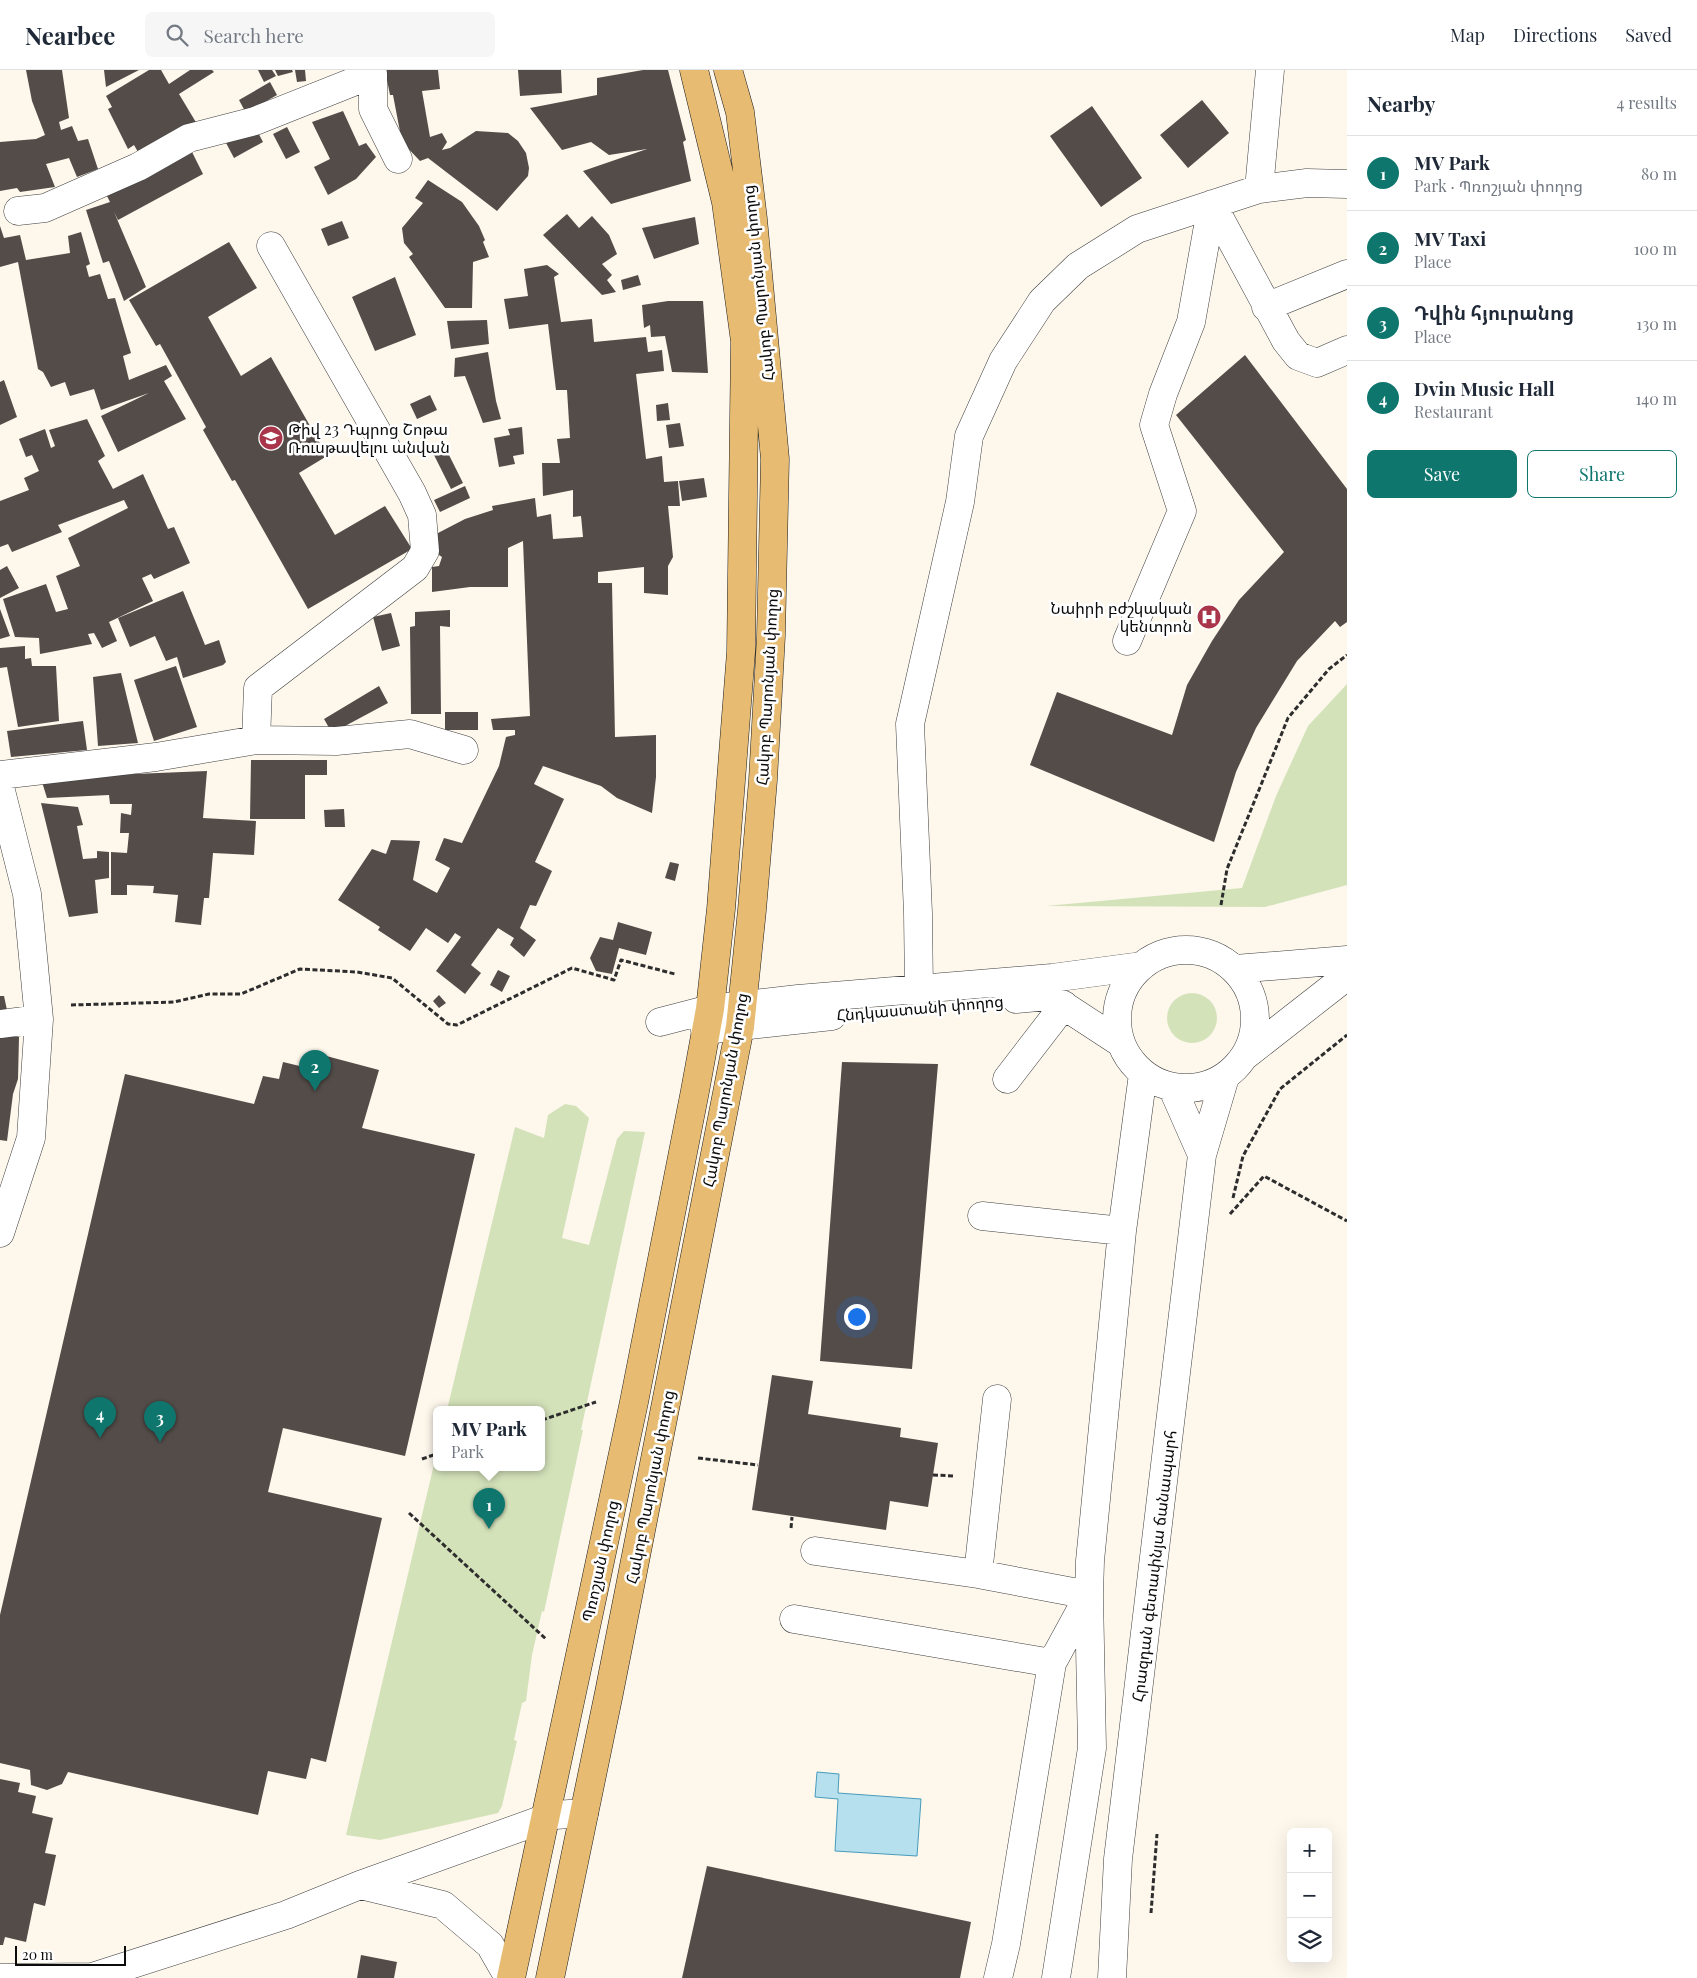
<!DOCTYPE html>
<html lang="en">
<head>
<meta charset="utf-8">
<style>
  body { margin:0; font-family:"Playfair Display","Noto Sans Armenian",serif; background:#f6f6f7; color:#1f2937 }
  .controls { position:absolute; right:15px; bottom:15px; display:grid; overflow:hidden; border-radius:8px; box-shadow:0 5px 20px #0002 }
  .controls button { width:45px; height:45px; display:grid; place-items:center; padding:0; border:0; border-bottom:1px solid #e0e1e3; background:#fff; color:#1f2937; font:25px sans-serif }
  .scale { position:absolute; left:15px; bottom:12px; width:111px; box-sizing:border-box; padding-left:5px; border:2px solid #0b0b0b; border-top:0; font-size:14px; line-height:18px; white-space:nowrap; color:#0b0b0b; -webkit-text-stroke:4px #fff; paint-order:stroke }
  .you { position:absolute; left:856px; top:1246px; width:18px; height:18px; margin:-12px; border:4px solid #fff; border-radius:50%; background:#1a73e8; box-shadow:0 0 0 8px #1a73e833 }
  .badge { display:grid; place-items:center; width:32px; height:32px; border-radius:50%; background:#0f766e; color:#fff; font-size:16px; font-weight:700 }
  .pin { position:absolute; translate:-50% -41px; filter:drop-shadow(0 1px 2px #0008) }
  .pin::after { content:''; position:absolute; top:26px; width:18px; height:15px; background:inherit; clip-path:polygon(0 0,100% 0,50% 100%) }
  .popup { position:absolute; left:433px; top:1336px; width:112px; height:65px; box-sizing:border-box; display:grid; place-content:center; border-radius:8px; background:#fff; filter:drop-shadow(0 1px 4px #0005); font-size:16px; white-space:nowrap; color:#747a83 }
  .popup b { font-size:19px; color:#1f2937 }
  .popup::after { content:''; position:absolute; left:50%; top:100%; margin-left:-10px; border:10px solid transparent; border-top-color:#fff }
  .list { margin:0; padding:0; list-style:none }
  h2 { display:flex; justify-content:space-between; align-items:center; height:65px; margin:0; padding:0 20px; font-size:21px }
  h2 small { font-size:16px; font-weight:400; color:#747a83 }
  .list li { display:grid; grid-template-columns:32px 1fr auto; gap:15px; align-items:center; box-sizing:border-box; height:75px; padding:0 20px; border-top:1px solid #e0e1e3 }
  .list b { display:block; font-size:19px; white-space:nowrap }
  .list p { margin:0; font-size:16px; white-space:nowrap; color:#747a83 }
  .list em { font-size:16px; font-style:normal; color:#747a83 }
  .actions { display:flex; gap:10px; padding:15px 20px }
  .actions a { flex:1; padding:11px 0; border:1px solid #0f766e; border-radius:8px; text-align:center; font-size:18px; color:#0f766e }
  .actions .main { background:#0f766e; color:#fff }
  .icon { flex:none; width:28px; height:28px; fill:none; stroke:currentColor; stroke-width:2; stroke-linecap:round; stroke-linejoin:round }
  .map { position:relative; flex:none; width:1347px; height:1908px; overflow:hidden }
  header { display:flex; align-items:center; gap:30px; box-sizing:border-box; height:70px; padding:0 25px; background:#fff; border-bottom:1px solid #e0e1e3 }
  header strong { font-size:24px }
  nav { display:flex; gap:28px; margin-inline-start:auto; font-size:18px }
  .search { width:350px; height:45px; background:#f6f6f7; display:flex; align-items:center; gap:12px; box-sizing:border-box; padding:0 18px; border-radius:8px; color:#747a83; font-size:19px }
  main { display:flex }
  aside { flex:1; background:#fff }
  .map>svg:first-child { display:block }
  .green { fill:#d4e2ba }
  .water { fill:#b7e0ee; stroke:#479cbb }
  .building { fill:#534c49 }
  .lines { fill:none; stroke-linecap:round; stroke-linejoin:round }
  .minor-casing { stroke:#3e3e3e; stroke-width:29 }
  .major-casing { stroke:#1c1c1c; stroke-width:29 }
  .path { stroke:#2d2d2d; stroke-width:3; stroke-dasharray:5 2.5; stroke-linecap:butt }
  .minor { stroke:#fff; stroke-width:28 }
  .major { stroke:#e7bc72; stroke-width:28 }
  .labels { text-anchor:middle; stroke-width:5; stroke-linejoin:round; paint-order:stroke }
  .street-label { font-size:16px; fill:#0b0b0b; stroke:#fff }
  .poi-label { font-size:16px; fill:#0b0b0b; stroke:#fff; text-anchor:start }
</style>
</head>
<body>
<header>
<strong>Nearbee</strong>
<div class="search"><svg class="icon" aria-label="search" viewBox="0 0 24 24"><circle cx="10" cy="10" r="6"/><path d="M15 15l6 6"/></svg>Search here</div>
<nav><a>Map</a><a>Directions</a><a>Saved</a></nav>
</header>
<main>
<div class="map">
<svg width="1347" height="1908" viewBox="0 0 1347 1908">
  <rect width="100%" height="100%" fill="#fdf7ec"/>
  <path class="green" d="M 1347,614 L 1347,815 L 1265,837 L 1046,836 L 1242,818 L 1276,726 L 1308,656 Z
    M1167 948a25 25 0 1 1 50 0a25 25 0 1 1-50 0Z
    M 565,1034 L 576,1036 L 589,1048 L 562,1168 L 589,1175 L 617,1069 L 624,1061 L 645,1062 L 581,1360 L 583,1360 L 544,1542 L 542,1541 L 532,1585 L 526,1631 L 522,1633 L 514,1670 L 517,1671 L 502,1736 L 498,1743 L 380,1770 L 346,1765 L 436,1386 L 436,1398 L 542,1398 L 542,1340 L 447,1340 L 515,1057 L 544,1068 L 548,1045 Z"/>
  <path class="water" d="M 817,1702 L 839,1704 L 838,1723 L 921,1729 L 917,1786 L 835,1781 L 838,1729 L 815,1727 Z"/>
  <path class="building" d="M 26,0 L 62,0 L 69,48 L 59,52 L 61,60 L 72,56 L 78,71 L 88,69 L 98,99 L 77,107 L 69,88 L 46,94 L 55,117 L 20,122 L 17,118 L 0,121 L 0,72 L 36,69 L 45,65 L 32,31 Z
    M 104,0 L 139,0 L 106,17 Z
    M 149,0 L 161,0 L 169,14 L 190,0 L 212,0 L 214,2 L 179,24 L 197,54 L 142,89 L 134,75 L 128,79 L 108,39 L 112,37 L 106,26 Z
    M 258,0 L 272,0 L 276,6 L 264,12 Z
    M 275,0 L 292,0 L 293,2 L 278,6 Z
    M 295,0 L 305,0 L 306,11 L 297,12 Z
    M 385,0 L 438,0 L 440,19 L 422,21 L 430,67 L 442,63 L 447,72 L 442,80 L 450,78 L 476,61 L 508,63 L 518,71 L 526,83 L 529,98 L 528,106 L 497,141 L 428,88 L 420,91 L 402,72 L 393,25 L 390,25 Z
    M 518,0 L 561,0 L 562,23 L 520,26 Z
    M 643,0 L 668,0 L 686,70 L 683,72 L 691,111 L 611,134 L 583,101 L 647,79 L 609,85 L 591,72 L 562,80 L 530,38 L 597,25 L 597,8 Z
    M 270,12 L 277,25 L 246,43 L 239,30 Z
    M 1202,30 L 1229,63 L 1188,98 L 1160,65 Z
    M 1092,36 L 1142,108 L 1101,137 L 1050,66 Z
    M 343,41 L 359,76 L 366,73 L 376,87 L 356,109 L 328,125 L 314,97 L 330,89 L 312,52 Z
    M 254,55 L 263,72 L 234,88 L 225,71 Z
    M 287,57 L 300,82 L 286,89 L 273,64 Z
    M 190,78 L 203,104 L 118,150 L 114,142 L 146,217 L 124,231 L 109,191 L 103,193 L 86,140 L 110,132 L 104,120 Z
    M 428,110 L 462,132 L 479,156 L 485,170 L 483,172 L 489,187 L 473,192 L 472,238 L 445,238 L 409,187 L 413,184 L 404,173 L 402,158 L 423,133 L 415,128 Z
    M 567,144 L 579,158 L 592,146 L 609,165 L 617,184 L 602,194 L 612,205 L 607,210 L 616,222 L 602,225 L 543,165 Z
    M 695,147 L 699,174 L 654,189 L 642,158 Z
    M 342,151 L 349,168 L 328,176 L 321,159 Z
    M 0,156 L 4,168 L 20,165 L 26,190 L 70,183 L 68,166 L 81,162 L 90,194 L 86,196 L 89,207 L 100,204 L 108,229 L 115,228 L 131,283 L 123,286 L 129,310 L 166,295 L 172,306 L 164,311 L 186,349 L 118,382 L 101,346 L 149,323 L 101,340 L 94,319 L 70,326 L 65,312 L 51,317 L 43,302 L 38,299 L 18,192 L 0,197 Z
    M 229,172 L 257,218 L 208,247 L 241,306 L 271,287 L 327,386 L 299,403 L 335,465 L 385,436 L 412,479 L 308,539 L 235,410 L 232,411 L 203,360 L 206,357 L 160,274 L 156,276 L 129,230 Z
    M 547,195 L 559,204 L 554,207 L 561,252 L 592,249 L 594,272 L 646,267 L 648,282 L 662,280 L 664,301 L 636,304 L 646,389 L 662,386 L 664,412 L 678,411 L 680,436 L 668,436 L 673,487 L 668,496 L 668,525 L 644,523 L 644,497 L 598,502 L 598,513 L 612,513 L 615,667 L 656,665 L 656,707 L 652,743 L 617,728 L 601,716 L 543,696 L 534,714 L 564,729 L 535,792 L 552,801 L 536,836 L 530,835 L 520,858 L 536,870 L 524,887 L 510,875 L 514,868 L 498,858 L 471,895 L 481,903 L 465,924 L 436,901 L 461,867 L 455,863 L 448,873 L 426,858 L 410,881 L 378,860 L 380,857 L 338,830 L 372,779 L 386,784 L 391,770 L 420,771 L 413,810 L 437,823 L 450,798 L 435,790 L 444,768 L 462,773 L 499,696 L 506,667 L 515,665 L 515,660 L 493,660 L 491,649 L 530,646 L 523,471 L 508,478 L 508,517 L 470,517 L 432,522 L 432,497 L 439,496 L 442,487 L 433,481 L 438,463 L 465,449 L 493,440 L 492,436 L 535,428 L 537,447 L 551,444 L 553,469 L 583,467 L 581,446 L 573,447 L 573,420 L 543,426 L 542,393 L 560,393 L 557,369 L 570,368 L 567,320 L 556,320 L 548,254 L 509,259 L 504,229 L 528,226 L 524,199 Z
    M 638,205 L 641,215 L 623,220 L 621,210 Z
    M 395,207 L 416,265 L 375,281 L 352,227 Z
    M 668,231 L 703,231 L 708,303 L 672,302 L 665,266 L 651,267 L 650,255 L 644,258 L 642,235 Z
    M 487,250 L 489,274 L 451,279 L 447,251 Z
    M 488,282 L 496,331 L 501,349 L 483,353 L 465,306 L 454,307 L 455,288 Z
    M 1245,285 L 1347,419 L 1347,552 L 1340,557 L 1335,551 L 1297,591 L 1256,658 L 1236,702 L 1214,772 L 1030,695 L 1057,622 L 1172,665 L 1187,615 L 1212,571 L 1239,530 L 1284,482 L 1176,345 Z
    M 4,310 L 17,347 L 0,355 L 0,312 Z
    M 430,325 L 437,340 L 417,349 L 410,334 Z
    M 668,333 L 670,350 L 657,351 L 656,335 Z
    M 87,349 L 105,386 L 98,391 L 113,419 L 143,404 L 168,459 L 174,457 L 190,493 L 154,509 L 151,504 L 142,508 L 153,531 L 109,552 L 117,571 L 102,578 L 94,563 L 88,564 L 92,574 L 40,584 L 39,568 L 15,567 L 3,529 L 46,514 L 56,542 L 68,539 L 56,506 L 80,496 L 68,468 L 128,438 L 124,430 L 58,455 L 62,462 L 12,482 L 8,474 L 0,477 L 0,431 L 29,420 L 24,408 L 39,401 L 32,385 L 26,387 L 19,369 L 45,359 L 51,378 L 55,376 L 49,360 Z
    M 680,353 L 684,376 L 669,378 L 666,355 Z
    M 522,357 L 524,384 L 513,386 L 515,394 L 499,397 L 494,368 L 510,365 L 508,359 Z
    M 442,371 L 463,413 L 451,419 L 430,377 Z
    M 704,408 L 707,427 L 682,431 L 679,411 Z
    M 465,416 L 470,428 L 440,442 L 434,430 Z
    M 7,496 L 19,518 L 0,528 L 0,500 Z
    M 183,521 L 205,575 L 219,570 L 226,592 L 223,595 L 183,608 L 177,587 L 166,591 L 155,566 L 130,577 L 118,548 Z
    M 0,539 L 10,566 L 0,569 Z
    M 450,540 L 450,557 L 440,556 L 441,644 L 411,644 L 410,557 L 415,556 L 415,542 Z
    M 391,543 L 400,576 L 382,581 L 373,547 Z
    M 25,576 L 25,589 L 31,588 L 32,596 L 56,596 L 59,651 L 18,657 L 7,597 L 0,598 L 0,578 Z
    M 176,596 L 197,657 L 154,671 L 134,610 Z
    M 121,603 L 138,673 L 98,676 L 93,607 Z
    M 379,616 L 388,633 L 332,663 L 324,649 Z
    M 445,642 L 478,642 L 478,660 L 445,660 Z
    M 83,651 L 87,680 L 11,687 L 7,661 Z
    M 251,690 L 327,690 L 327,705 L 305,705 L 305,749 L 250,749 Z
    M 207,701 L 203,748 L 256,751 L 254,785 L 213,783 L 209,828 L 204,828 L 201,855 L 175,852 L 178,825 L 153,823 L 154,816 L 127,815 L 127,825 L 111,825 L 111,782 L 127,783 L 129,763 L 120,763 L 121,743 L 131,745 L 132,734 L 110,734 L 109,725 L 47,728 L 42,712 L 86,706 Z
    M 41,733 L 78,737 L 83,755 L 77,756 L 83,789 L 97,788 L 97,781 L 109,782 L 109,808 L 95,810 L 98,843 L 69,847 Z
    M 344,739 L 345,757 L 325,757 L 324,740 Z
    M 670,792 L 679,794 L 675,811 L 665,808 Z
    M 618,852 L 652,862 L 646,885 L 619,878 L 612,904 L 596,901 L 590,888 L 600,867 L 613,870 Z
    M 498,900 L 510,906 L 502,922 L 490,915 Z
    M 439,925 L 446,933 L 439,938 L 433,931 Z
    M 0,926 L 4,926 L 7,940 L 0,941 Z
    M 11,966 L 19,967 L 18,1009 L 13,1024 L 7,1071 L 0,1070 L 0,967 Z
    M 315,983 L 379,1000 L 362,1058 L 475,1084 L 405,1386 L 283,1358 L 268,1422 L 382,1448 L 326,1692 L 311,1688 L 306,1709 L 268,1701 L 258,1745 L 68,1702 L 62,1714 L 47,1720 L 31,1715 L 30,1700 L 0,1693 L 0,1545 L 125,1004 L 254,1034 L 263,1006 L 279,1009 L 283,992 L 308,998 Z
    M 842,992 L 938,994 L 912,1299 L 820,1291 Z
    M 772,1305 L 813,1311 L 808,1344 L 901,1358 L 900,1367 L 938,1373 L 928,1437 L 890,1431 L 886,1460 L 752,1440 Z
    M 0,1709 L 20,1713 L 18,1722 L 36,1726 L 32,1743 L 53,1748 L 45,1783 L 56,1785 L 45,1836 L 34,1833 L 26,1872 L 5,1867 L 3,1875 L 0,1875 Z
    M 707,1796 L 971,1852 L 960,1908 L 682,1908 Z
    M 361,1885 L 397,1892 L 394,1908 L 357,1908 Z"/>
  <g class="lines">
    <defs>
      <path id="minor" d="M 373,4 L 373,39 L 398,89
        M 1259,119 L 1270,0
        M 1212,134 L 1286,271 L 1298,286 L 1317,293 L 1347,280
        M 18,141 L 45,138 L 138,97 L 189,68 L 255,51 L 373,4 L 372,0
        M 1266,237 L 1347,204
        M 1127,571 L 1182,441 L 1154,355 L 1163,324 L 1191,252 L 1212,134
        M 256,670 L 258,618 L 415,498 L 425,481 L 422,445 L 412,423 L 271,176
        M 0,705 L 156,687 L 256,670 L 336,671 L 410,664 L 464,680
        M 0,717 L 27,824 L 39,949 L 31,1068 L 0,1163
        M1117 949a69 69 0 1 1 138 0a69 69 0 1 1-138 0Z
        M 1235,899 L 1347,890
        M 919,921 L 918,843 L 910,654 L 960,432 L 969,366 L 1003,291 L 1042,231 L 1078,196 L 1137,159 L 1259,119 L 1307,113 L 1347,114
        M 1016,929 L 1049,926 L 1121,973
        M 660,952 L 710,939 L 798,929 L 1052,908 L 1142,896
        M 0,954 L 39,949
        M 705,960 L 832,946
        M 1246,985 L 1347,906
        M 1007,1009 L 1064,935
        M 1172,1017 L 1202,1085
        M 982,1146 L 1122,1161
        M 815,1481 L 978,1504 L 1089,1525 L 1092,1678 L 1056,1908
        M 978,1504 L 997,1329
        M 794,1549 L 1052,1593
        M 360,1815 L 443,1835 L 490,1875 L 509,1908
        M 0,1908 L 92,1907 L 286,1845 L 360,1815 L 555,1745 L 584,1743
        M 998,1908 L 1006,1874 L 1052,1593 L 1089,1525 L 1090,1491 L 1122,1161 L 1143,1004
        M 1112,1908 L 1118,1789 L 1202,1085 L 1225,1007"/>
      <path id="major" d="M 511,1908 L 634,1332 L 695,1021 L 710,939 L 721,839 L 741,582 L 745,271 L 726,132 L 694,0
        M 550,1908 L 609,1623 L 740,957 L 752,840 L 763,710 L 771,566 L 775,389 L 753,149 L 740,42 L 728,0"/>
    </defs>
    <use href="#minor" class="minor-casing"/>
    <use href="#major" class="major-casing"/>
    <path class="path" d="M 1221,835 L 1227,799 L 1288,648 L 1329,599 L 1347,585
      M 71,935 L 174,932 L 209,924 L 241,924 L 300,899 L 357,902 L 392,908 L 448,954 L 457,955 L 572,898 L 614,910 L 621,890 L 675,904
      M 1233,1128 L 1243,1086 L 1280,1019 L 1347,965
      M 1230,1144 L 1264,1106 L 1347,1151
      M 542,1350 L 596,1332
      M 698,1388 L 758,1395
      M 422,1389 L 436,1384
      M 933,1405 L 955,1406
      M 409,1443 L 546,1569
      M 791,1458 L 792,1447
      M 1151,1843 L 1157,1764"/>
    <use href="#minor" class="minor"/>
    <use href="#major" class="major"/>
  </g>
  <defs>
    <symbol id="school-disc" viewBox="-11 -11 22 22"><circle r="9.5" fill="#a9354a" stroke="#fff"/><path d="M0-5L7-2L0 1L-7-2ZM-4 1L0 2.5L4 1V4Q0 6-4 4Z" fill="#fff"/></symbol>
    <symbol id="hospital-disc" viewBox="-11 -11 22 22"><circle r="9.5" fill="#a9354a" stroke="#fff"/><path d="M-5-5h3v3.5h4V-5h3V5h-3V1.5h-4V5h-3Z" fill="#fff"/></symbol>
  </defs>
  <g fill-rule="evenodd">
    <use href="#school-disc" x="257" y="354" width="28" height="28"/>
    <use href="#hospital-disc" x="1195" y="533" width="28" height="28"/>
  </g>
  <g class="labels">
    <g class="street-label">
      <text transform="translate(758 213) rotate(-96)" y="6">Հակոբ Պարոնյան փողոց</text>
      <text transform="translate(767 617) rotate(-87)" y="6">Հակոբ Պարոնյան փողոց</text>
      <text transform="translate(920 938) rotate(-5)" y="6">Հնդկաստանի փողոց</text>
      <text transform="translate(725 1020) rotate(-80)" y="6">Հակոբ Պարոնյան փողոց</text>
      <text transform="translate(650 1417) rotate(-79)" y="6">Հակոբ Պարոնյան փողոց</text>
      <text transform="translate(600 1491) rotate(-78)" y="6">Պռոշյան փողոց</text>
      <text transform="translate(1154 1496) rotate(-83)" y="6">Հրազդան գետափնյա ճանապարհ</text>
    </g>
    <g class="poi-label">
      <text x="288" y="365">Թիվ 23 Դպրոց Շոթա<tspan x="288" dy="18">Ռուսթավելու անվան</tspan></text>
      <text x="1192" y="544" text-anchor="end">Նաիրի բժշկական<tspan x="1192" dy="18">կենտրոն</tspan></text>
    </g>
  </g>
</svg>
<div class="controls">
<button>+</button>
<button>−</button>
<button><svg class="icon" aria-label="layers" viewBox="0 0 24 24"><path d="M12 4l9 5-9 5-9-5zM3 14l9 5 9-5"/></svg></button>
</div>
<div class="scale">20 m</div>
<div class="you"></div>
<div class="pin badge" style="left:489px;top:1459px">1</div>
<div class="popup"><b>MV Park</b>Park</div>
<div class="pin badge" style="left:315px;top:1021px">2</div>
<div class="pin badge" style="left:160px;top:1372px">3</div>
<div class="pin badge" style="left:100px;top:1368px">4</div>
</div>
<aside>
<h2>Nearby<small>4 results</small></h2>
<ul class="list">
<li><span class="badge">1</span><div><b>MV Park</b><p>Park · Պռոշյան փողոց</p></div><em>80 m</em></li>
<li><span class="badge">2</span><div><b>MV Taxi</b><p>Place</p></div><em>100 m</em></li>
<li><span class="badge">3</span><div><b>Դվին հյուրանոց</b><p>Place</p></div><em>130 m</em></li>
<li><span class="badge">4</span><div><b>Dvin Music Hall</b><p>Restaurant</p></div><em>140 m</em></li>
</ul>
<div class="actions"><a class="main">Save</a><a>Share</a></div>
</aside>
</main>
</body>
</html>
